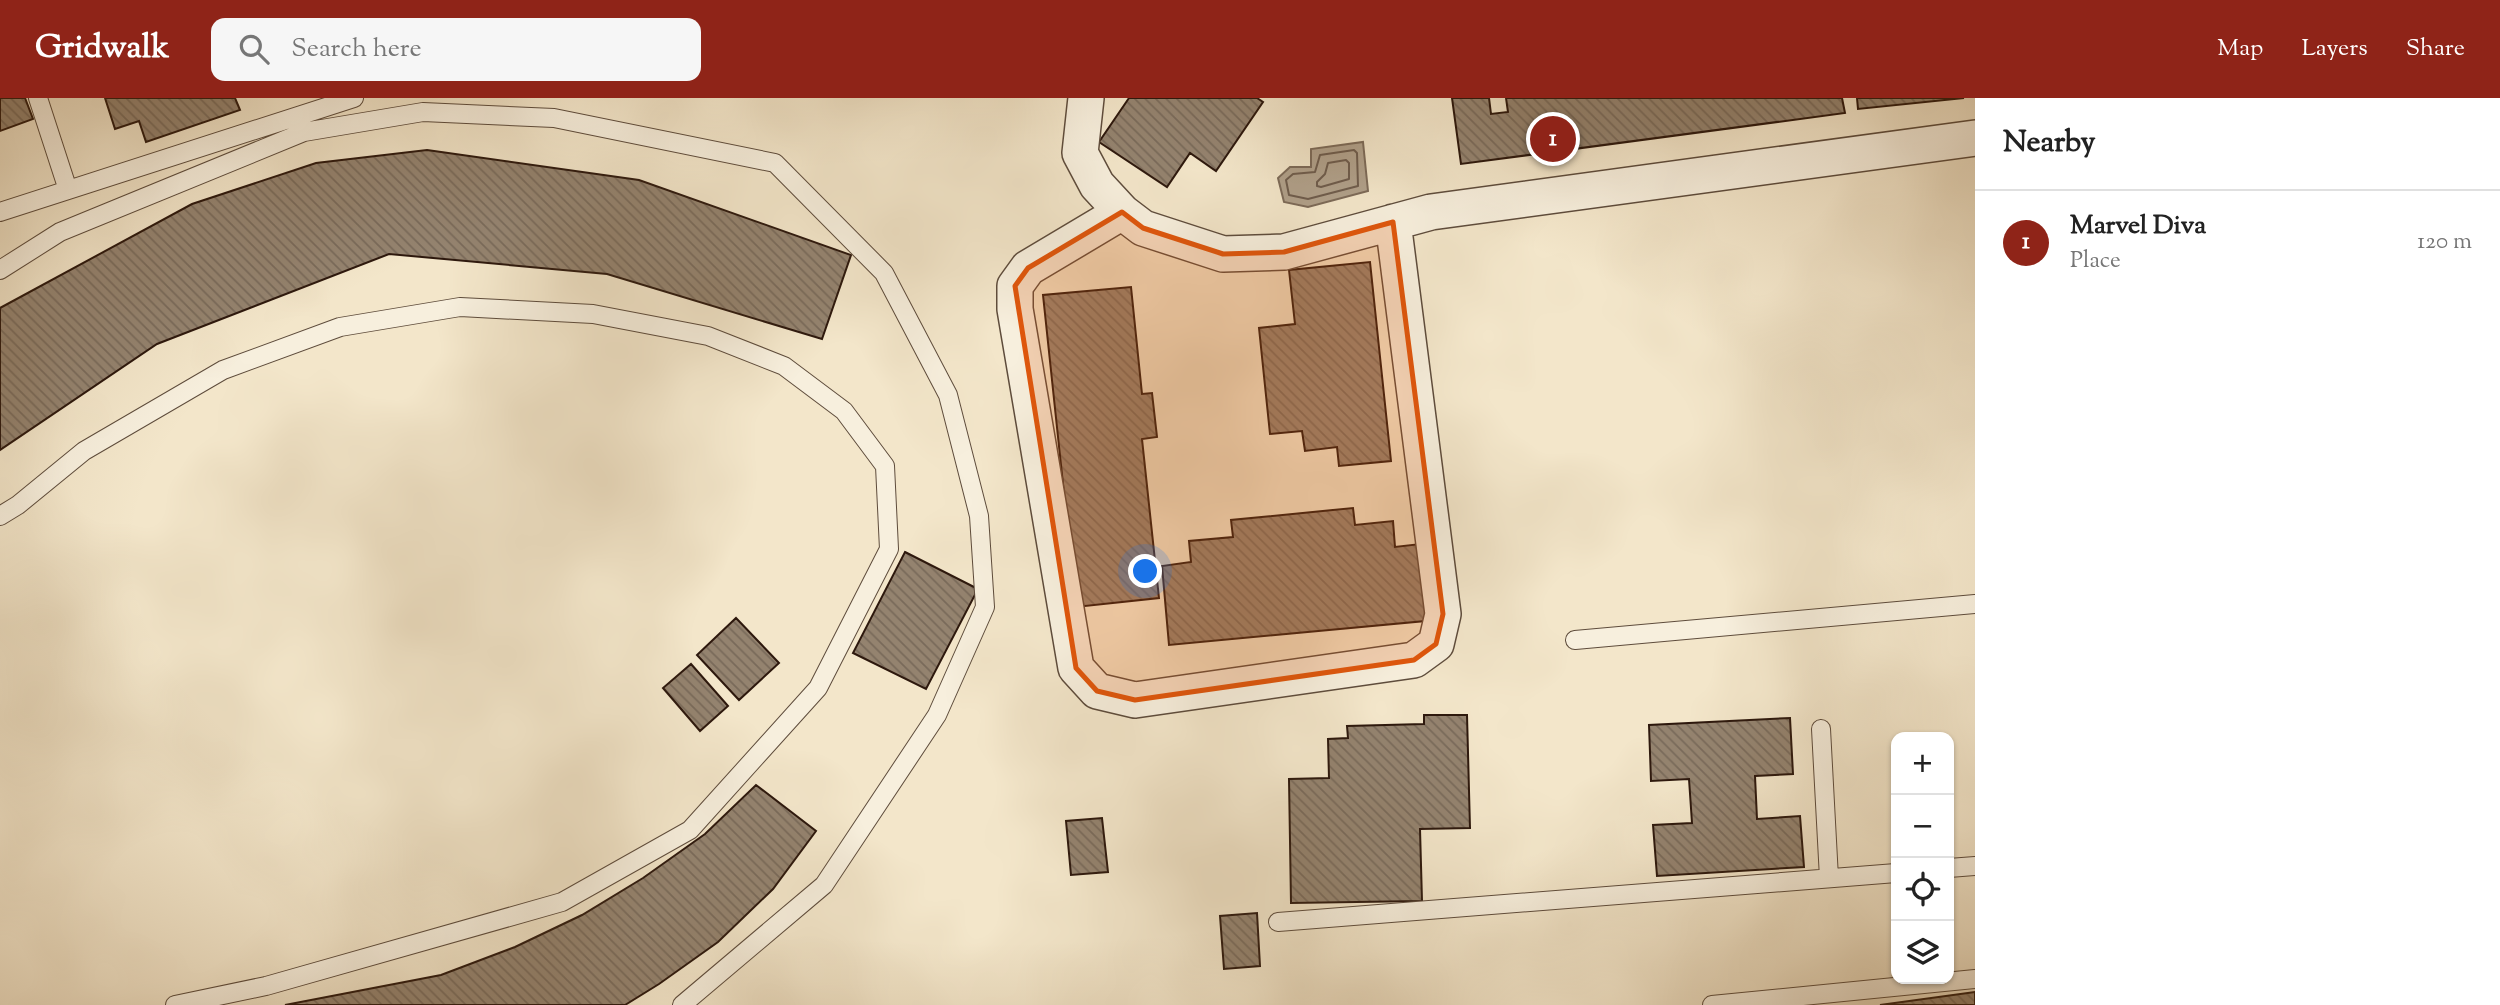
<!DOCTYPE html>
<html lang="en">
<head>
<meta charset="utf-8">
<style>
  body { margin:0; font-family:"Sorts Mill Goudy",serif; background:#f6f6f6; color:#222 }
  .controls { position:absolute; right:21px; bottom:21px; display:grid; overflow:hidden; border-radius:14px; box-shadow:0 2px 5px #0004 }
  .controls button { width:63px; height:63px; display:grid; place-items:center; padding:0; border:0; border-bottom:2px solid #e0e0e0; background:#fff; color:#222; font:35px sans-serif }
  .you { position:absolute; left:1146px; top:474px; width:24px; height:24px; margin:-18px; border:5px solid #fff; border-radius:50%; background:#1a73e8; box-shadow:0 0 0 10px #1a73e833 }
  .badge { display:grid; place-items:center; width:46px; height:46px; border-radius:50%; background:#8f2418; color:#fff; font-size:23px; font-weight:700 }
  .pin { position:absolute; translate:-50% -50%; border:4px solid #fff; box-shadow:0 2px 7px #0006 }
  .list { margin:0; padding:0; list-style:none }
  h2 { display:flex; justify-content:space-between; align-items:center; height:91px; margin:0; padding:0 28px; font-size:30px }
  h2 small { font-size:23px; font-weight:400; color:#767676 }
  .list li { display:grid; grid-template-columns:46px 1fr auto; gap:21px; align-items:center; box-sizing:border-box; height:105px; padding:0 28px; border-top:2px solid #e0e0e0 }
  .list b { display:block; font-size:26px; white-space:nowrap }
  .list p { margin:0; font-size:23px; white-space:nowrap; color:#767676 }
  .list em { font-size:23px; font-style:normal; color:#767676 }
  .icon { flex:none; width:38px; height:38px; fill:none; stroke:currentColor; stroke-width:2; stroke-linecap:round; stroke-linejoin:round }
  .map { position:relative; flex:none; width:1975px; height:907px; overflow:hidden }
  header { display:flex; align-items:center; gap:42px; box-sizing:border-box; height:98px; padding:0 35px; background:#8f2418; color:#fff }
  header strong { font-size:33px }
  nav { display:flex; gap:38px; margin-inline-start:auto; font-size:24px }
  .search { width:490px; height:63px; background:#f6f6f6; display:flex; align-items:center; gap:18px; box-sizing:border-box; padding:0 24px; border-radius:14px; color:#767676; font-size:26px }
  main { display:flex }
  aside { flex:1; background:#fff }
  .map>svg:first-child { display:block }
  .water { fill:#b0a08a; stroke:#7c6a58; stroke-width:2 }
  .lines { fill:none; stroke-linecap:round; stroke-linejoin:round }
  .shore { stroke:#6e5c4c; stroke-width:2 }
  .building { fill:url(#building-back-hatch); stroke:#2d180d; stroke-width:2 }
  .service-casing { stroke:#5e4c3c; stroke-width:20 }
  .minor-casing { stroke:#5e4c3c; stroke-width:38 }
  .service { stroke:#f7efdd; stroke-width:18 }
  .minor { stroke:#f7efdd; stroke-width:35 }
  .marked { fill:#df560c; fill-opacity:0.2; stroke:#df560c; stroke-width:5; stroke-linejoin:round }
</style>
</head>
<body>
<header>
<strong>Gridwalk</strong>
<div class="search"><svg class="icon" aria-label="search" viewBox="0 0 24 24"><circle cx="10" cy="10" r="6"/><path d="M15 15l6 6"/></svg>Search here</div>
<nav><a>Map</a><a>Layers</a><a>Share</a></nav>
</header>
<main>
<div class="map">
<svg width="1975" height="907" viewBox="0 0 1975 907">
  <defs>
    <pattern id="building-back-hatch" width="6" height="6" patternUnits="userSpaceOnUse" patternTransform="scale(1.75)"><rect width="6" height="6" fill="#94836f"/><path d="M-1 5l2 2M0 0l6 6M5-1l2 2" fill="none" stroke="#796a5a"/></pattern>
  </defs>
  <rect width="100%" height="100%" fill="#f3e6ca"/>
  <filter id="stains"><feTurbulence type="fractalNoise" baseFrequency=".00286" numOctaves="4"/><feColorMatrix values="0 0 0 0 .2 0 0 0 0 .09 0 0 0 0 .02 0 0 0 .5 -.17"/></filter>
  <radialGradient id="worn" r=".72"><stop offset=".6" stop-color="#630" stop-opacity="0"/><stop offset="1" stop-color="#630" stop-opacity=".3"/></radialGradient>
  <path class="water" d="M 1363,44 L 1368,93 L 1308,109 L 1284,104 L 1278,80 L 1290,69 L 1311,69 L 1311,51 Z"/>
  <g class="lines">
    <path class="shore" d="M 1354,52 L 1357,55 L 1358,88 L 1308,101 L 1289,97 L 1286,82 L 1293,76 L 1315,74 L 1320,57 Z
      M 1346,62 L 1349,65 L 1349,81 L 1321,89 L 1317,88 L 1317,84 L 1325,76 L 1328,65 Z"/>
  </g>
  <path class="building" d="M 0,0 L 25,0 L 33,21 L 0,33 Z
    M 105,0 L 235,0 L 240,12 L 146,44 L 139,23 L 115,31 Z
    M 1129,0 L 1257,0 L 1263,4 L 1216,73 L 1190,55 L 1167,89 L 1099,44 Z
    M 1452,0 L 1489,0 L 1491,16 L 1508,14 L 1506,0 L 1842,0 L 1845,15 L 1461,66 Z
    M 1857,0 L 1964,0 L 1858,11 Z
    M 427,52 L 639,82 L 851,157 L 822,241 L 607,176 L 389,156 L 157,246 L 0,352 L 0,210 L 192,106 L 316,65 Z
    M 1370,164 L 1391,363 L 1339,368 L 1337,349 L 1305,353 L 1302,333 L 1270,336 L 1259,230 L 1295,226 L 1289,172 Z
    M 1131,189 L 1142,296 L 1152,295 L 1157,339 L 1142,341 L 1159,500 L 1076,509 L 1043,197 Z
    M 1353,410 L 1355,427 L 1393,423 L 1395,449 L 1429,445 L 1436,522 L 1169,547 L 1162,468 L 1191,464 L 1189,443 L 1233,439 L 1231,422 Z
    M 905,454 L 978,491 L 926,591 L 853,555 Z
    M 736,520 L 779,565 L 739,602 L 697,557 Z
    M 691,566 L 728,608 L 700,633 L 663,590 Z
    M 1424,617 L 1467,617 L 1470,730 L 1420,731 L 1422,803 L 1291,805 L 1289,681 L 1329,680 L 1328,641 L 1348,640 L 1347,628 L 1424,626 Z
    M 1790,620 L 1793,676 L 1755,678 L 1757,721 L 1800,718 L 1804,769 L 1657,778 L 1653,727 L 1692,725 L 1689,681 L 1651,683 L 1649,627 Z
    M 756,687 L 816,733 L 773,791 L 718,844 L 659,886 L 625,907 L 285,907 L 441,877 L 515,849 L 582,817 L 643,780 L 705,736 Z
    M 1102,720 L 1108,774 L 1071,777 L 1066,723 Z
    M 1257,815 L 1260,868 L 1224,871 L 1220,818 Z
    M 1975,894 L 1975,907 L 1880,907 Z"/>
  <g class="lines">
    <defs>
      <path id="service" d="M 38,0 L 68,92
        M 0,114 L 354,0
        M 0,172 L 60,134 L 304,34 L 423,14 L 554,20 L 775,65 L 884,175 L 948,297 L 979,418 L 985,509 L 937,617 L 824,787 L 682,907
        M 0,418 L 18,407 L 84,353 L 223,272 L 340,229 L 460,209 L 593,216 L 708,238 L 784,268 L 844,313 L 885,368 L 889,451 L 818,590 L 690,732 L 562,804 L 266,888 L 175,907
        M 1575,542 L 1975,506
        M 1821,631 L 1829,780
        M 1949,770 L 1975,768
        M 1278,824 L 1896,775
        M 1712,907 L 1975,881"/>
      <path id="minor" d="M 1086,0 L 1080,55 L 1097,87 L 1122,114 L 1143,130 L 1223,156 L 1284,154 L 1431,114 L 1975,40
        M 1122,114 L 1028,170 L 1015,188 L 1015,211 L 1076,570 L 1097,593 L 1135,602 L 1414,562 L 1436,546 L 1443,516 L 1393,124"/>
    </defs>
    <use href="#service" class="service-casing"/>
    <use href="#minor" class="minor-casing"/>
    <use href="#service" class="service"/>
    <use href="#minor" class="minor"/>
  </g>
  <path class="marked" d="M 1122,114 L 1143,130 L 1223,156 L 1284,154 L 1393,124 L 1443,516 L 1436,546 L 1414,562 L 1135,602 L 1097,593 L 1076,570 L 1015,188 L 1028,170 Z"/>
  <rect width="100%" height="100%" filter="url(#stains)"/>
  <rect width="100%" height="100%" fill="url(#worn)"/>
</svg>
<div class="controls">
<button>+</button>
<button>−</button>
<button><svg class="icon" aria-label="locate" viewBox="0 0 24 24"><circle cx="12" cy="12" r="6"/><path d="M12 2v4M12 18v4M2 12h4M18 12h4"/></svg></button>
<button><svg class="icon" aria-label="layers" viewBox="0 0 24 24"><path d="M12 4l9 5-9 5-9-5zM3 14l9 5 9-5"/></svg></button>
</div>
<div class="you"></div>
<div class="pin badge" style="left:1553px;top:41px">1</div>
</div>
<aside>
<h2>Nearby<small></small></h2>
<ul class="list">
<li><span class="badge">1</span><div><b>Marvel Diva</b><p>Place</p></div><em>120 m</em></li>
</ul>
</aside>
</main>
</body>
</html>
